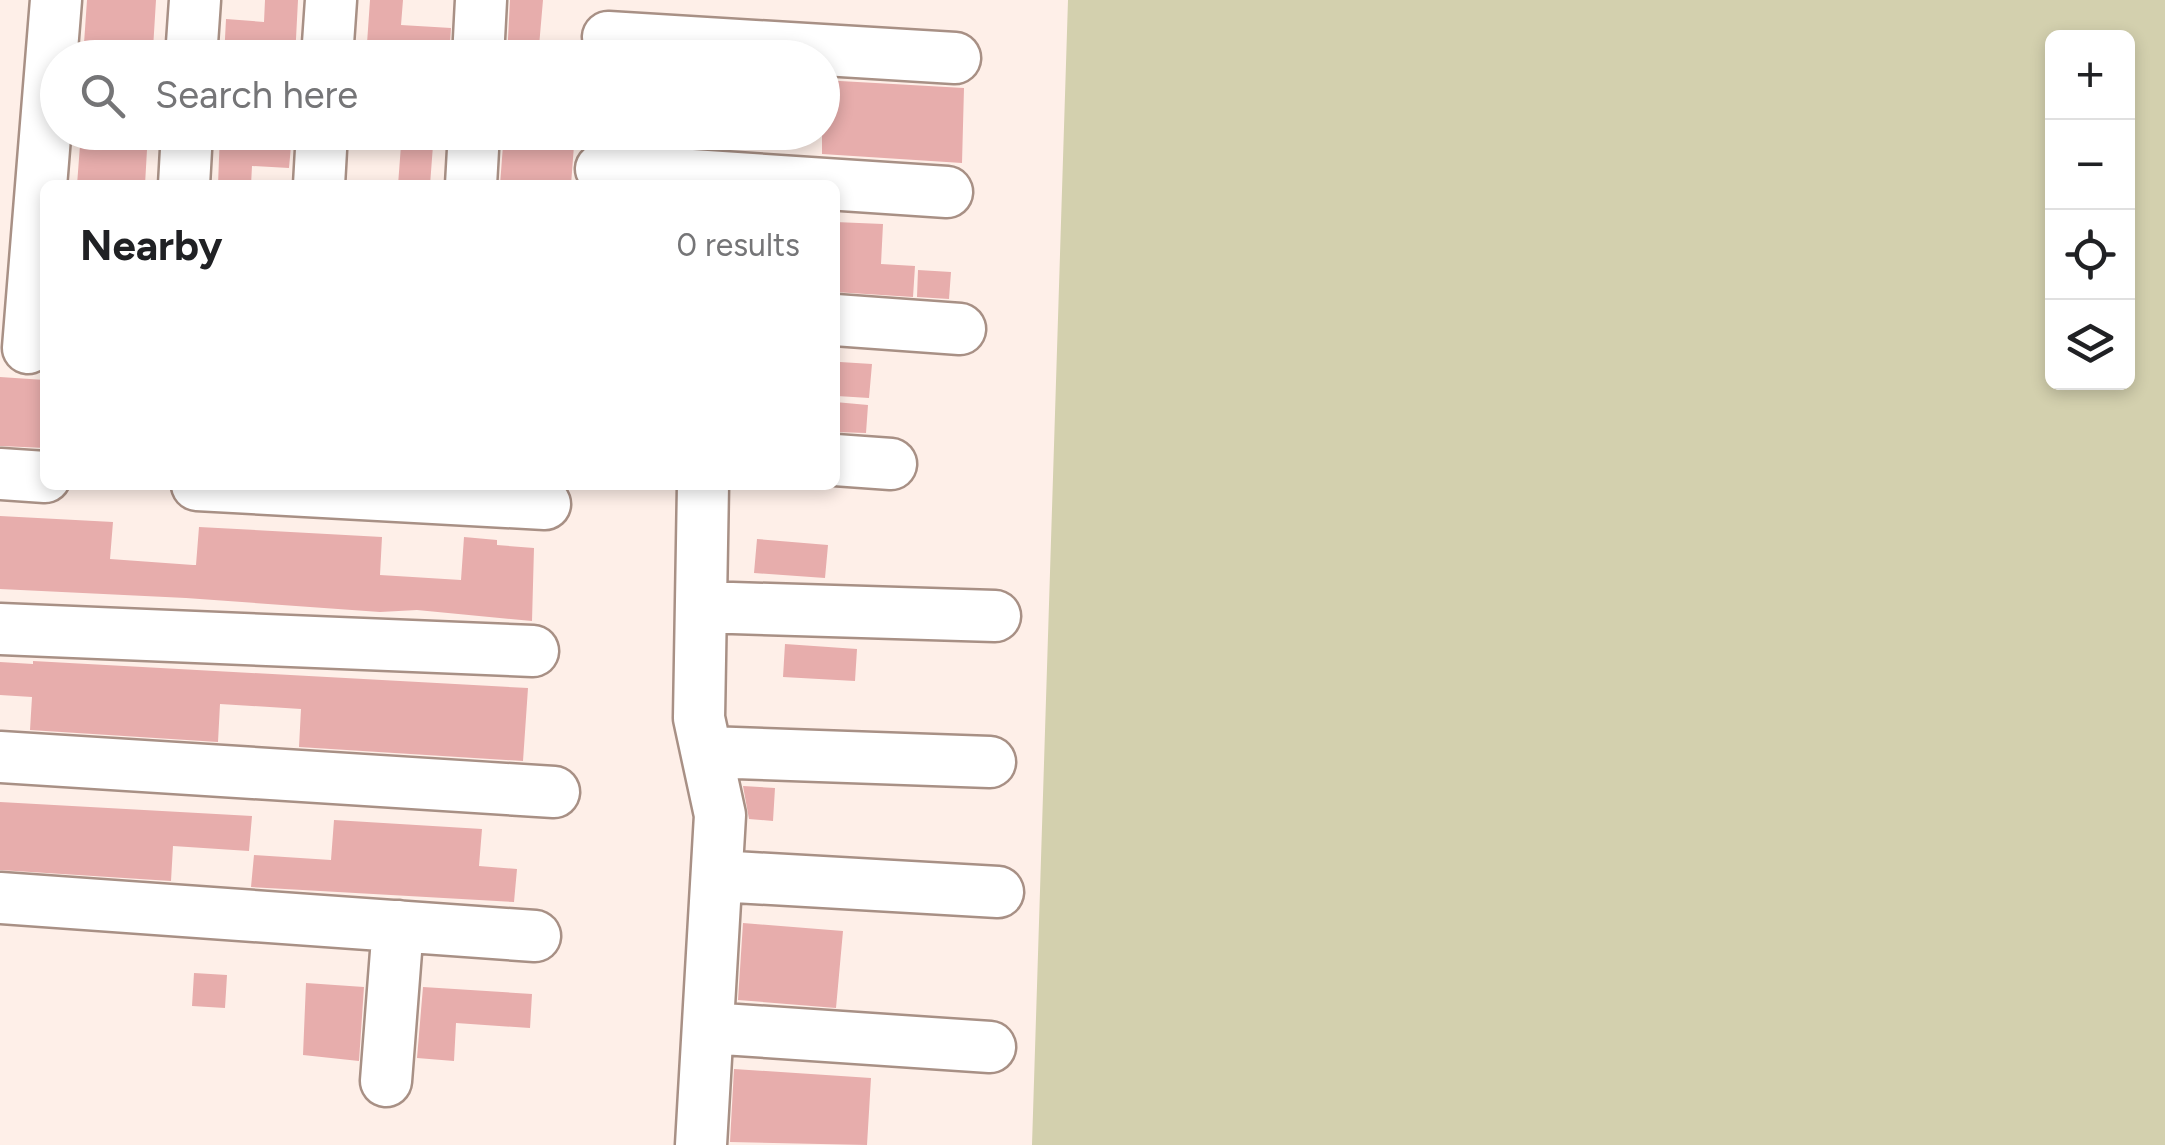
<!DOCTYPE html>
<html lang="en">
<head>
<meta charset="utf-8">
<style>
  body { margin:0; font-family:Figtree,sans-serif; background:#f2f2f2; color:#202124 }
  .controls { position:absolute; right:30px; top:30px; display:grid; overflow:hidden; border-radius:15px; box-shadow:0 5px 15px #0003 }
  .controls button { width:90px; height:90px; display:grid; place-items:center; padding:0; border:0; border-bottom:2px solid #e0e0e0; background:#fff; color:#202124; font:50px sans-serif }
  .list { margin:0; padding:0; list-style:none }
  h2 { display:flex; justify-content:space-between; align-items:center; height:130px; margin:0; padding:0 40px; font-size:42px }
  h2 small { font-size:32px; font-weight:400; color:#757577 }
  .icon { flex:none; width:55px; height:55px; fill:none; stroke:currentColor; stroke-width:2; stroke-linecap:round; stroke-linejoin:round }
  .map { position:relative; flex:none; width:2165px; height:1145px; overflow:hidden }
  .search { position:absolute; background:#fff; box-shadow:0 5px 15px #0003; left:40px; top:40px; width:800px; height:110px; display:flex; align-items:center; gap:25px; box-sizing:border-box; padding:0 35px; border-radius:55px; color:#757577; font-size:38px }
  .panel { position:absolute; background:#fff; box-shadow:0 5px 15px #0003; left:40px; top:180px; width:800px; height:310px; border-radius:15px }
  .map>svg:first-child { display:block }
  .green { fill:#d3d0ae; fill-rule:evenodd }
  .building { fill:#e7adac }
  .lines { fill:none; stroke-linecap:round; stroke-linejoin:round }
  .street-casing { stroke:#a89085; stroke-width:55 }
  .street { stroke:#fff; stroke-width:50 }
</style>
</head>
<body>
<div class="map">
<svg width="2165" height="1145" viewBox="0 0 2165 1145">
  <rect width="100%" height="100%" fill="#feefe8"/>
  <path class="green" d="M 1068,0 L 2165,0 L 2165,1145 L 1032,1145 ZM 2052,38 L 2128,38 L 2128,382 L 2052,382 Z"/>
  <path class="building" d="M 87,0 L 156,0 L 153,49 L 117,46 L 116,58 L 83,58 Z
    M 265,0 L 298,0 L 295,58 L 224,58 L 226,19 L 264,22 Z
    M 370,0 L 403,0 L 401,25 L 451,28 L 449,58 L 366,58 Z
    M 510,0 L 543,0 L 538,58 L 507,58 Z
    M 822,80 L 964,88 L 962,163 L 822,154 Z
    M 81,132 L 148,132 L 145,185 L 77,185 Z
    M 220,132 L 292,135 L 289,168 L 252,166 L 251,185 L 218,185 Z
    M 402,132 L 434,132 L 430,185 L 398,185 Z
    M 504,132 L 575,132 L 571,185 L 500,185 Z
    M 835,222 L 883,224 L 881,264 L 915,266 L 913,297 L 835,292 Z
    M 918,270 L 951,272 L 949,299 L 917,297 Z
    M 840,362 L 872,364 L 869,398 L 837,396 Z
    M 0,377 L 45,380 L 45,448 L 0,446 Z
    M 835,402 L 868,405 L 866,433 L 835,432 Z
    M 0,516 L 113,522 L 110,559 L 193,565 L 196,565 L 199,527 L 382,537 L 380,575 L 461,580 L 464,537 L 497,540 L 497,545 L 534,548 L 532,621 L 417,610 L 380,612 L 186,598 L 0,589 Z
    M 757,539 L 828,545 L 825,578 L 754,573 Z
    M 785,644 L 857,649 L 855,681 L 783,677 Z
    M 33,661 L 528,688 L 523,761 L 299,747 L 301,709 L 220,704 L 218,742 L 30,730 L 32,697 L 0,695 L 0,662 L 33,664 Z
    M 743,786 L 775,788 L 773,821 L 749,819 Z
    M 0,802 L 252,816 L 249,851 L 173,846 L 171,881 L 0,870 Z
    M 334,820 L 482,829 L 479,866 L 517,869 L 514,902 L 251,887 L 254,855 L 331,860 Z
    M 743,923 L 843,931 L 836,1008 L 738,1000 Z
    M 194,973 L 227,975 L 225,1008 L 192,1006 Z
    M 306,983 L 364,987 L 359,1061 L 303,1055 Z
    M 423,987 L 532,994 L 530,1028 L 456,1023 L 454,1061 L 417,1058 Z
    M 734,1069 L 871,1078 L 867,1145 L 730,1142 Z"/>
  <g class="lines">
    <defs>
      <path id="street" d="M 608,37 L 955,58
        M 191,58 L 195,0
        M 327,58 L 331,0
        M 478,58 L 481,0
        M 601,169 L 947,192
        M 184,185 L 187,132
        M 319,185 L 322,132
        M 471,185 L 474,132
        M 835,320 L 960,329
        M 28,348 L 56,0
        M 835,460 L 891,464
        M 0,474 L 45,477
        M 197,485 L 545,504
        M 701,607 L 995,616
        M 0,629 L 533,651
        M 707,752 L 990,762
        M 0,757 L 554,792
        M 717,876 L 998,892
        M 0,898 L 535,936
        M 708,1028 L 990,1047
        M 386,1081 L 398,926
        M 701,1145 L 720,815 L 699,718 L 703,485"/>
    </defs>
    <use href="#street" class="street-casing"/>
    <use href="#street" class="street"/>
  </g>
</svg>
<div class="controls">
<button>+</button>
<button>−</button>
<button><svg class="icon" aria-label="locate" viewBox="0 0 24 24"><circle cx="12" cy="12" r="6"/><path d="M12 2v4M12 18v4M2 12h4M18 12h4"/></svg></button>
<button><svg class="icon" aria-label="layers" viewBox="0 0 24 24"><path d="M12 4l9 5-9 5-9-5zM3 14l9 5 9-5"/></svg></button>
</div>
<div class="search"><svg class="icon" aria-label="search" viewBox="0 0 24 24"><circle cx="10" cy="10" r="6"/><path d="M15 15l6 6"/></svg>Search here</div>
<section class="panel">
<h2>Nearby<small>0 results</small></h2>
<ul class="list">
</ul>
</section>
</div>
</body>
</html>
